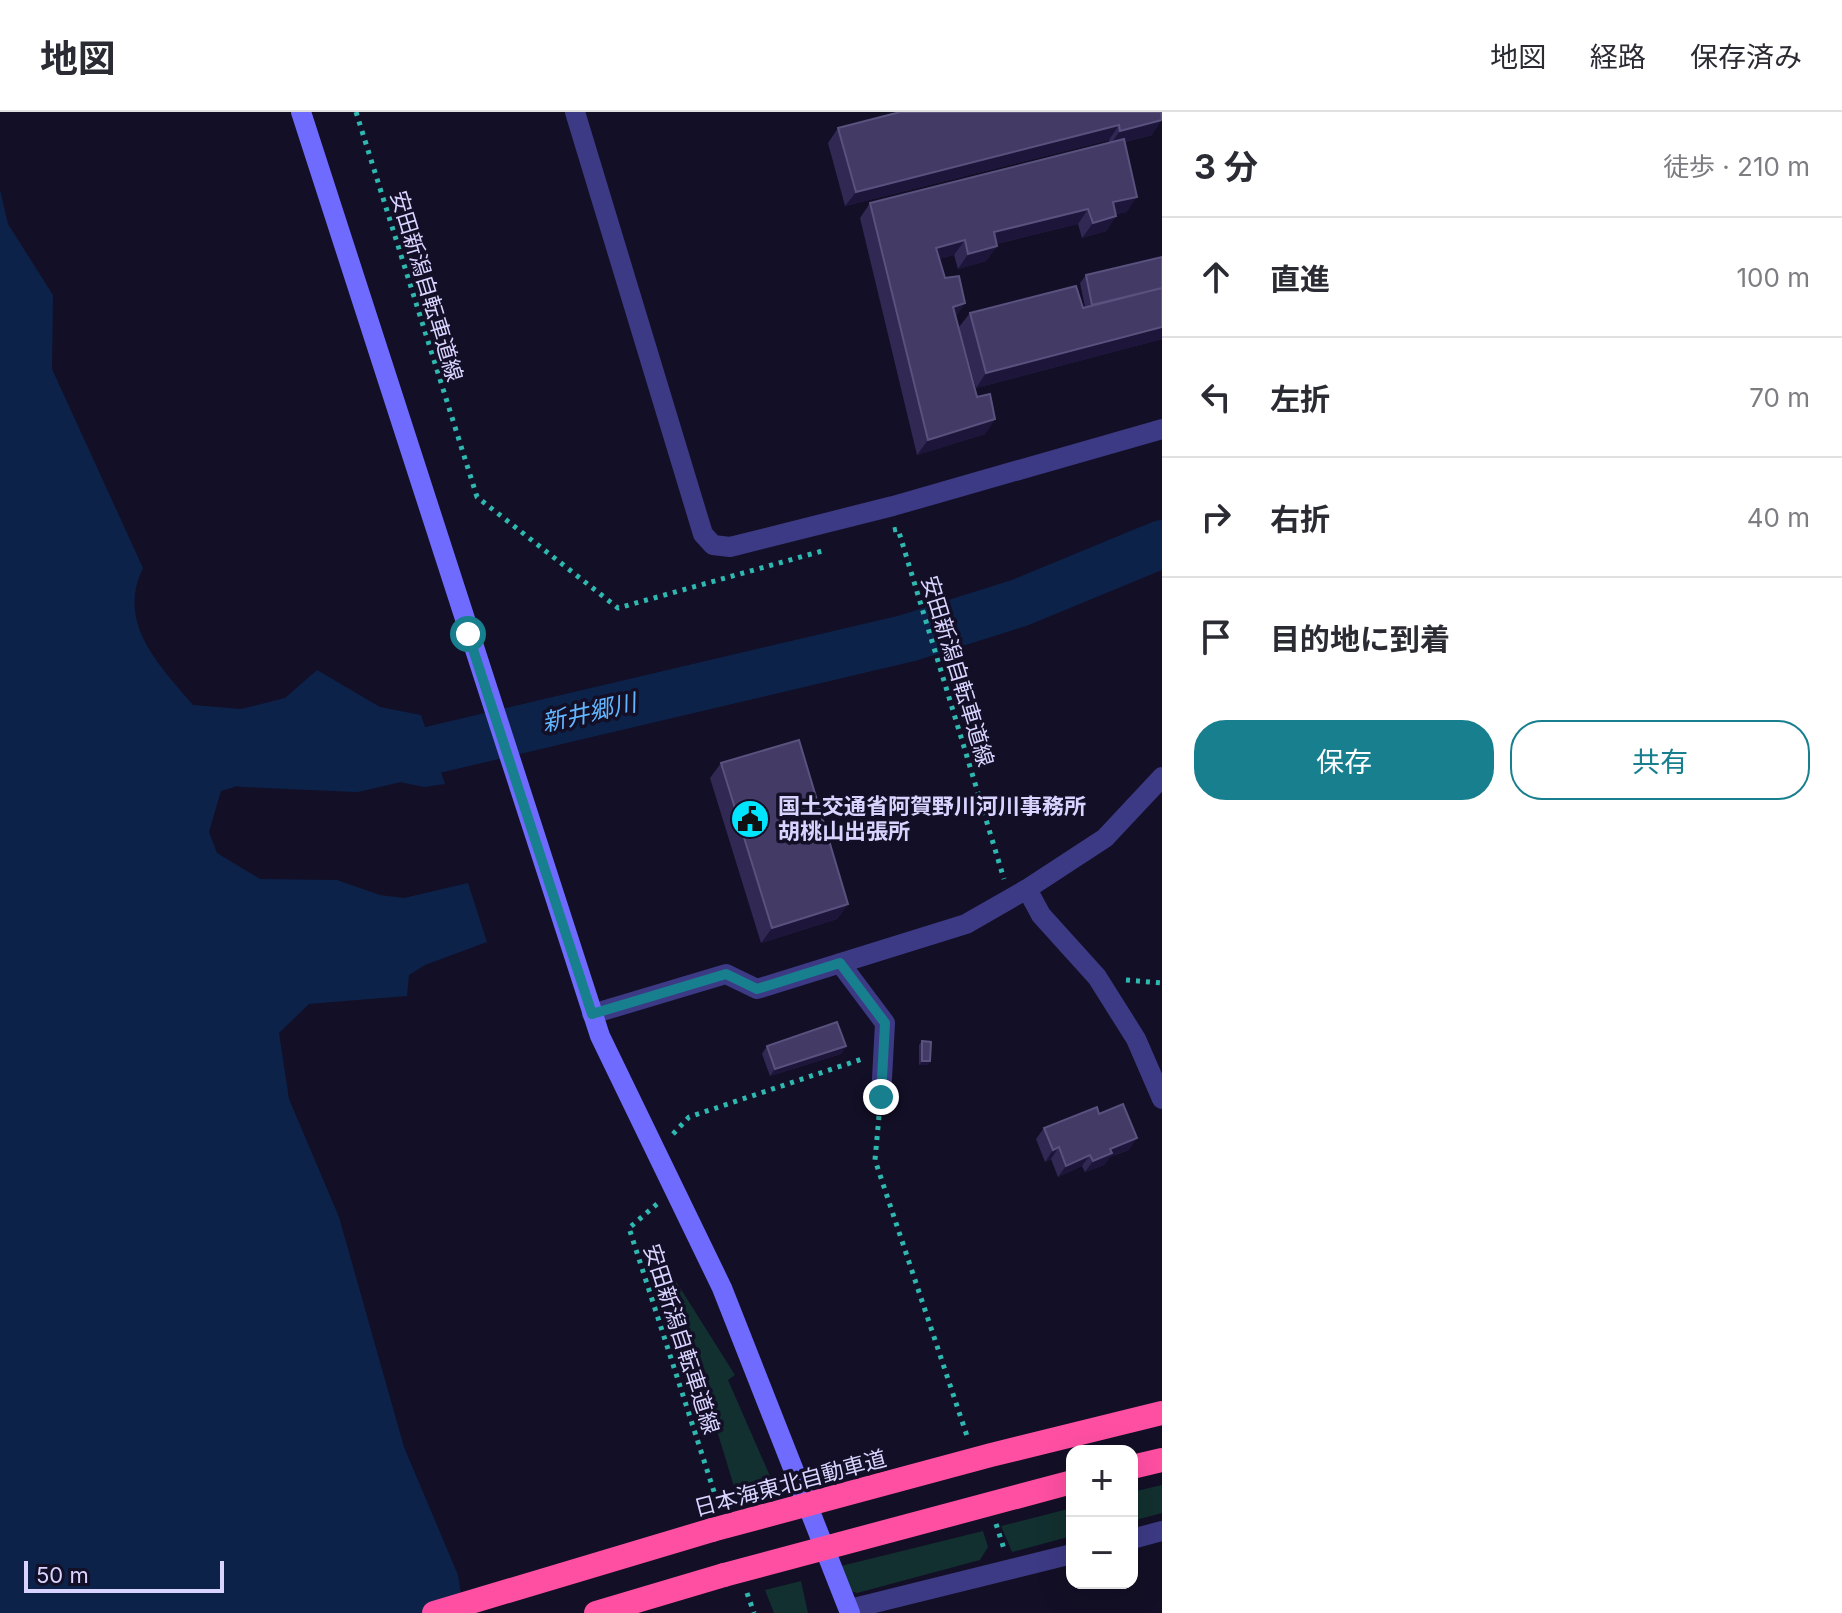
<!DOCTYPE html>
<html lang="ja">
<head>
<meta charset="utf-8">
<style>
  body { margin:0; font-family:Inter,"Noto Sans JP",sans-serif; background:#f7f7f7; color:#2b2b33 }
  .controls { position:absolute; right:24px; bottom:24px; display:grid; overflow:hidden; border-radius:16px; box-shadow:0 8px 32px #0002 }
  .controls button { width:72px; height:72px; display:grid; place-items:center; padding:0; border:0; border-bottom:2px solid #e1e1e2; background:#fff; color:#2b2b33; font:40px sans-serif }
  .scale { position:absolute; left:24px; bottom:20px; width:200px; box-sizing:border-box; padding-left:8px; border:4px solid #d9d4ff; border-top:0; font-size:22px; line-height:28px; white-space:nowrap; color:#d9d4ff; -webkit-text-stroke:6px #130f26; paint-order:stroke }
  .stop { position:absolute; width:24px; height:24px; margin:-18px; border:6px solid #187f8f; border-radius:50%; background:#fff }
  .stop.end { background:#187f8f; border-color:#fff; box-shadow:0 2px 8px #0008 }
  .list { margin:0; padding:0; list-style:none }
  h2 { display:flex; justify-content:space-between; align-items:center; height:104px; margin:0; padding:0 32px; font-size:34px }
  h2 small { font-size:26px; font-weight:400; color:#7c7c81 }
  .list li { display:grid; grid-template-columns:52px 1fr auto; gap:24px; align-items:center; box-sizing:border-box; height:120px; padding:0 32px; border-top:2px solid #e1e1e2 }
  .list b { display:block; font-size:30px; white-space:nowrap }
  .list em { font-size:26px; font-style:normal; color:#7c7c81 }
  .actions { display:flex; gap:16px; padding:24px 32px }
  .actions a { flex:1; padding:18px 0; border:2px solid #187f8f; border-radius:32px; text-align:center; font-size:28px; color:#187f8f }
  .actions .main { background:#187f8f; color:#fff }
  .icon { flex:none; width:44px; height:44px; fill:none; stroke:currentColor; stroke-width:2; stroke-linecap:round; stroke-linejoin:round }
  .map { position:relative; flex:none; width:1162px; height:1501px; overflow:hidden }
  header { display:flex; align-items:center; gap:48px; box-sizing:border-box; height:112px; padding:0 40px; background:#fff; border-bottom:2px solid #e1e1e2 }
  header strong { font-size:38px }
  nav { display:flex; gap:44px; margin-inline-start:auto; font-size:28px }
  main { display:flex }
  aside { flex:1; background:#fff }
  .map>svg:first-child { display:block }
  .green { fill:#12302f }
  .water { fill:#0c2248 }
  .lines { fill:none; stroke-linecap:round; stroke-linejoin:round }
  .river { stroke:#0c2248; stroke-width:48 }
  .path { stroke:#2fb8b0; stroke-width:5; stroke-dasharray:4 6; stroke-linecap:butt }
  .street { stroke:#3d3a85; stroke-width:20 }
  .secondary { stroke:#6f6bff; stroke-width:20 }
  .highway { stroke:#ff4fa3; stroke-width:24 }
  .highway-bridge { stroke:#ff4fa3; stroke-width:24 }
  .wall { fill:#312854 }
  .shaded-wall { fill:#1d163a }
  .building { fill:#433a66; stroke:#5a527e; stroke-width:2 }
  .route { stroke:#187f8f; stroke-width:10 }
  .labels { text-anchor:middle; stroke-width:7; stroke-linejoin:round; paint-order:stroke }
  .street-label { font-size:22px; fill:#d9d4ff; stroke:#130f26 }
  .poi-label { font-size:22px; font-weight:bold; fill:#d9d4ff; stroke:#130f26; text-anchor:start }
  .water-label { font-size:24px; font-style:italic; fill:#62b6ff; stroke:#130f26 }
</style>
</head>
<body>
<header>
<strong>地図</strong>
<nav><a>地図</a><a>経路</a><a>保存済み</a></nav>
</header>
<main>
<div class="map">
<svg width="1162" height="1501" viewBox="0 0 1162 1501">
  <rect width="100%" height="100%" fill="#130f26"/>
  <path class="green" d="M 667,1155 L 735,1263 L 728,1268 L 773,1371 L 736,1381 Z
    M 1162,1373 L 1162,1401 L 1132,1409 L 1132,1380 Z
    M 1072,1396 L 1072,1424 L 1012,1440 L 1001,1414 Z
    M 983,1419 L 988,1435 L 980,1448 L 857,1481 L 847,1478 L 837,1455 Z
    M 801,1469 L 808,1501 L 774,1501 L 765,1478 Z"/>
  <path class="water" d="M 0,78 L 8,112 L 53,183 L 52,257 L 143,456 C 116,511 159,553 193,593 L 241,597 L 285,586 L 317,558 L 380,595 L 421,603 L 445,672 L 424,675 L 395,669 L 331,646 L 221,679 L 209,720 L 217,741 L 260,767 L 337,768 L 380,783 L 404,786 L 468,771 L 487,830 L 425,853 L 409,863 L 407,884 L 309,892 L 279,921 L 289,987 L 339,1105 L 404,1335 L 458,1463 L 464,1501 L 0,1501 Z"/>
  <g class="lines">
    <path class="river" d="M 243,651 L 356,656 L 908,526 L 1019,491 L 1162,432"/>
    <path class="path" d="M 356,0 L 477,385 L 618,496 L 822,439
      M 893,418 L 898,417 L 1004,767
      M 1126,868 L 1162,871
      M 879,1004 L 875,1048 L 968,1327
      M 673,1022 L 689,1005 L 862,947
      M 657,1092 L 629,1116 L 718,1392
      M 996,1412 L 1004,1437
      M 747,1481 L 754,1501"/>
    <path class="street" d="M 575,0 L 703,422 L 713,433 L 730,435 L 893,394 L 1162,317
      M 1027,777 L 1041,803 L 1097,865 L 1136,927 L 1162,987
      M 840,851 L 885,911 L 881,985
      M 592,902 L 726,862 L 757,877 L 966,812 L 1027,777 L 1105,726 L 1162,665
      M 1132,1427 L 1162,1419
      M 850,1497 L 1072,1442"/>
    <path class="secondary" d="M 301,0 L 600,924 L 722,1176 L 850,1501"/>
    <path class="highway" d="M 1132,1355 L 1162,1348
      M 434,1501 L 712,1418
      M 596,1501 L 724,1463"/>
    <path class="highway-bridge" d="M 712,1418 L 991,1343 L 1162,1301
      M 724,1463 L 1072,1370"/>
  </g>
  <path class="wall" d="M 1161,0 L 1152,23 L 1125,30 L 1127,100 L 1116,102 L 1116,104 L 1106,119 L 1082,126 L 1078,112 L 996,132 L 997,134 L 986,149 L 958,157 L 954,143 L 939,147 L 945,166 L 965,191 L 955,205 L 977,285 L 995,307 L 985,322 L 917,343 L 860,106 L 870,91 L 1109,31 L 1109,28 L 845,94 L 828,31 L 838,16 Z
    M 1162,145 L 1162,227 L 976,276 L 959,215 L 970,201 L 1085,195 L 1080,171 L 1086,163 Z
    M 721,651 L 848,792 L 837,807 L 761,831 L 710,666 Z
    M 922,929 L 930,949 L 928,953 L 919,953 L 919,933 Z
    M 767,934 L 846,934 L 841,942 L 770,964 L 762,942 Z
    M 1099,1002 L 1129,1038 L 1110,1045 L 1104,1053 L 1085,1060 L 1082,1054 L 1058,1065 L 1051,1047 L 1045,1050 L 1036,1027 L 1044,1016 Z"/>
  <path class="shaded-wall" d="M 1162,8 L 1152,23 L 1109,34 L 1120,19 Z
    M 1119,13 L 1109,28 L 845,94 L 856,80 Z
    M 1137,85 L 1127,100 L 1102,105 L 1113,90 Z
    M 1088,97 L 1078,112 L 983,135 L 994,120 Z
    M 1116,104 L 1106,119 L 1082,126 L 1093,111 Z
    M 965,128 L 954,143 L 926,151 L 936,136 Z
    M 997,134 L 986,149 L 958,157 L 968,142 Z
    M 965,191 L 955,206 L 953,195 Z
    M 1162,215 L 1162,227 L 976,276 L 986,261 Z
    M 995,307 L 985,322 L 917,343 L 928,328 Z
    M 848,792 L 837,807 L 761,831 L 772,816 Z
    M 846,934 L 841,942 L 770,964 L 775,957 Z
    M 922,949 L 930,949 L 928,953 L 919,953 Z
    M 1137,1026 L 1129,1038 L 1110,1045 L 1104,1053 L 1085,1060 L 1093,1049 L 1110,1037 Z
    M 1059,1035 L 1051,1047 L 1045,1050 L 1053,1038 Z
    M 1090,1043 L 1082,1054 L 1058,1065 L 1066,1054 Z"/>
  <path class="building" d="M 900,0 L 1161,0 L 1162,8 L 1120,19 L 1119,13 L 856,80 L 838,16 Z
    M 1124,27 L 1137,85 L 1113,90 L 1116,104 L 1093,111 L 1088,97 L 994,120 L 997,134 L 968,142 L 965,128 L 936,136 L 945,166 L 959,164 L 965,191 L 953,195 L 977,285 L 990,282 L 995,307 L 928,328 L 870,91 Z
    M 1162,145 L 1162,176 L 1092,193 L 1086,163 Z
    M 1076,174 L 1083,196 L 1162,176 L 1162,215 L 986,261 L 970,201 Z
    M 799,628 L 848,792 L 772,816 L 721,651 Z
    M 837,910 L 846,934 L 775,957 L 767,934 Z
    M 922,929 L 931,930 L 930,949 L 922,949 Z
    M 1123,992 L 1137,1026 L 1110,1037 L 1112,1041 L 1093,1049 L 1090,1043 L 1066,1054 L 1059,1035 L 1053,1038 L 1044,1016 L 1097,995 L 1099,1002 Z"/>
  <g class="lines">
    <path class="route" d="M 468,522 L 592,902 L 726,862 L 757,877 L 840,851 L 885,911 L 881,985"/>
  </g>
  <defs>
    <symbol id="civic-disc" viewBox="-11 -11 22 22"><circle r="9.5" fill="#00e5ff" stroke="#130f26"/><path d="M-.6-6.5H3V-4.5H.6V-3L4-1V1h2V6H-6V1h2V-1L-.6-3ZM-1.2 2.5V6h2.4V2.5Z" fill="#111"/></symbol>
  </defs>
  <g fill-rule="evenodd">
    <use href="#civic-disc" x="728" y="685" width="44" height="44"/>
  </g>
  <g class="labels">
    <g class="street-label">
      <text transform="translate(427 174) rotate(73)" y="8">安田新潟自転車道線</text>
      <text transform="translate(958 559) rotate(73)" y="8">安田新潟自転車道線</text>
      <text transform="translate(682 1227) rotate(72)" y="8">安田新潟自転車道線</text>
      <text transform="translate(790 1371) rotate(-15)" y="8">日本海東北自動車道</text>
    </g>
    <g class="poi-label">
      <text x="778" y="702">国土交通省阿賀野川河川事務所<tspan x="778" dy="25">胡桃山出張所</tspan></text>
    </g>
    <g class="water-label">
      <text transform="translate(589 601) rotate(-13)" y="8">新井郷川</text>
    </g>
  </g>
</svg>
<div class="controls">
<button>+</button>
<button>−</button>
</div>
<div class="scale">50 m</div>
<div class="stop" style="left:468px;top:522px"></div>
<div class="stop end" style="left:881px;top:985px"></div>
</div>
<aside>
<h2>3 分<small>徒歩 · 210 m</small></h2>
<ul class="list">
<li><svg class="icon" aria-label="ahead" viewBox="0 0 24 24"><path d="M12 20V5M6 11l6-6 6 6"/></svg><div><b>直進</b></div><em>100 m</em></li>
<li><svg class="icon" aria-label="left" viewBox="0 0 24 24"><path d="M17 20v-9H6M10 6l-5 5 5 5"/></svg><div><b>左折</b></div><em>70 m</em></li>
<li><svg class="icon" aria-label="right" viewBox="0 0 24 24"><path d="M7 20v-9h11M14 6l5 5-5 5"/></svg><div><b>右折</b></div><em>40 m</em></li>
<li><svg class="icon" aria-label="arrive" viewBox="0 0 24 24"><path d="M6 21V4h12l-3 4 3 4H6"/></svg><div><b>目的地に到着</b></div></li>
</ul>
<div class="actions"><a class="main">保存</a><a>共有</a></div>
</aside>
</main>
</body>
</html>
